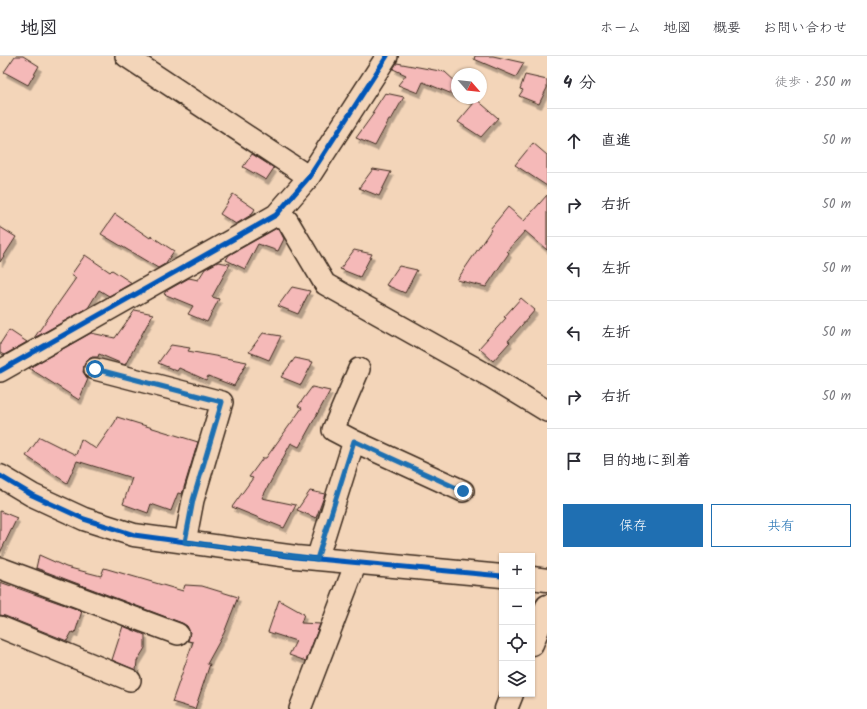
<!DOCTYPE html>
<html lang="ja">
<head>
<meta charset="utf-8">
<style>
  body { margin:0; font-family:Kalam,"Klee One",sans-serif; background:#f2f2f3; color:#2b2b33 }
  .controls { position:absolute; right:12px; bottom:12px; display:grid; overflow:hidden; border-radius:0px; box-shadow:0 1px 3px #0004 }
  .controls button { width:36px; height:36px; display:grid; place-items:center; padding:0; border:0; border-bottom:1px solid #e1e1e2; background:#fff; color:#2b2b33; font:20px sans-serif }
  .compass { position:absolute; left:451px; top:12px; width:36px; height:36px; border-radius:50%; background:#fff; box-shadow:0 1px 3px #0004; rotate:118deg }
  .stop { position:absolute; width:12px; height:12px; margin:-9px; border:3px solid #1f6fb2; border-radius:50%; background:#fff }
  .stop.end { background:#1f6fb2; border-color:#fff; box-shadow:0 1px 4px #0008 }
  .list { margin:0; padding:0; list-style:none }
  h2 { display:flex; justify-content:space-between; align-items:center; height:52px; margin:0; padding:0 16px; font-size:17px }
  h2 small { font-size:13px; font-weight:400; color:#7c7c81 }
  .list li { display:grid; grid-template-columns:26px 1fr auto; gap:12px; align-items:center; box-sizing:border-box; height:64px; padding:0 16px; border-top:1px solid #e1e1e2 }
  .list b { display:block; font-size:15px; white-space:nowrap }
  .list em { font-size:13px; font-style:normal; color:#7c7c81 }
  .actions { display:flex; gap:8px; padding:12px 16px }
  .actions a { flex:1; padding:9px 0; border:1px solid #1f6fb2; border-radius:0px; text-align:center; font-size:14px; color:#1f6fb2 }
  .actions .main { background:#1f6fb2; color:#fff }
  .icon { flex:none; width:22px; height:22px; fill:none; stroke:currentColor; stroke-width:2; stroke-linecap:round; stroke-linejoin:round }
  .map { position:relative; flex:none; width:547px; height:653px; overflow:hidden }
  header { display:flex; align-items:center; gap:24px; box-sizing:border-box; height:56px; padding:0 20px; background:#fff; border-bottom:1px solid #e1e1e2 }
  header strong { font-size:19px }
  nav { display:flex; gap:22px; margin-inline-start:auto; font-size:14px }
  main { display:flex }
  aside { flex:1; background:#fff }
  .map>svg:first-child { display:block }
  .building { fill:#f5b9b8; stroke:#3b2a1e; filter:url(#shadow) }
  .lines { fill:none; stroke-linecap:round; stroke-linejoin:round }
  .minor-casing { stroke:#3b2a1e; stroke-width:24 }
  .tertiary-casing { stroke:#3b2a1e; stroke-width:25 }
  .minor { stroke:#f3d5b9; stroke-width:21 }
  .tertiary { stroke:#f3d5b9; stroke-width:22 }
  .cycleway-casing { stroke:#f3d5b9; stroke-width:8 }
  .cycleway { stroke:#0057b8; stroke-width:5 }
  .route { stroke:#1f6fb2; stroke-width:5 }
</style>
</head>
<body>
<header>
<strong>地図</strong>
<nav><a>ホーム</a><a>地図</a><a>概要</a><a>お問い合わせ</a></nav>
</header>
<main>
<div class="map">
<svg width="547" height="653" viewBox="0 0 547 653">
  <defs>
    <filter id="shadow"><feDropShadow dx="2.5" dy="4.5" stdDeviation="0" flood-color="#0004"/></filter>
  </defs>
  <rect width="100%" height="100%" fill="#f3d5b9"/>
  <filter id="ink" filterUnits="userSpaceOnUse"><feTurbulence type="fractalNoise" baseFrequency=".025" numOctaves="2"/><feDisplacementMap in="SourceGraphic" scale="8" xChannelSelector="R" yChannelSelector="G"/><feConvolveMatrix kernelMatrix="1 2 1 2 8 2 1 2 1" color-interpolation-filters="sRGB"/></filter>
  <g filter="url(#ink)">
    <path class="building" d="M 15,0 L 23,0 L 39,10 L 28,29 L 4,16 Z
      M 475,0 L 493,0 L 524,7 L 516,21 L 474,3 Z
      M 397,7 L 445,16 L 457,27 L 457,40 L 423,26 L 418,37 L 398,29 L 406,19 L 393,13 Z
      M 525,19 L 547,24 L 547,32 L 539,48 L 519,40 L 523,34 L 520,33 Z
      M 385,37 L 404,41 L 391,64 L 389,64 L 375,90 L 356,82 L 374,57 L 372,57 Z
      M 462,42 L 475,42 L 498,62 L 481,81 L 458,66 L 474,47 Z
      M 533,87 L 547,99 L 547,130 L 515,109 Z
      M 252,98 L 274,112 L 266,124 L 243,111 Z
      M 373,113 L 391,116 L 379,140 L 359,132 Z
      M 233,138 L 255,153 L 251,159 L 236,168 L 220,158 Z
      M 547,139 L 547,194 L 525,175 L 507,195 L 509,197 L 486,231 L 457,224 L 491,174 L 490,173 L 508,151 L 524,165 Z
      M 115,158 L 150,182 L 151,180 L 174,195 L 165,208 L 158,212 L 101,178 Z
      M 0,171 L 16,181 L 0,206 Z
      M 277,172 L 279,173 L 284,183 L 278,195 L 258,188 L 245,213 L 226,204 L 229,199 Z
      M 354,194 L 372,198 L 360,221 L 340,213 Z
      M 85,199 L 110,216 L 112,214 L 132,227 L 109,240 L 99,234 L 88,252 L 34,282 L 76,222 L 71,219 Z
      M 218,206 L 230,208 L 212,241 L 219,243 L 207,266 L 188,258 L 193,250 L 164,238 L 166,235 L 189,222 L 198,224 L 205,213 Z
      M 399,210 L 417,214 L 405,237 L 386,229 Z
      M 292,231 L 310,235 L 298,258 L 278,250 Z
      M 521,242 L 535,254 L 508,285 L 510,286 L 493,305 L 479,292 L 506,262 L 504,261 Z
      M 135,254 L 153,258 L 125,309 L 99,298 L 98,301 L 92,301 L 87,304 L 84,310 L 83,316 L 88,323 L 79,344 L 29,312 L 91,277 L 115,282 Z
      M 9,274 L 27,286 L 4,299 L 0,297 L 0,288 Z
      M 263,277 L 281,280 L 269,304 L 249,296 Z
      M 171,289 L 190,292 L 188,295 L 247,306 L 234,330 L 208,320 L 206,324 L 179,312 L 177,315 L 158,307 Z
      M 295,302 L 313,306 L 301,329 L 281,321 Z
      M 312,331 L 330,335 L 299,391 L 291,387 L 262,442 L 296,449 L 284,472 L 232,451 L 253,422 L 249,421 L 263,402 L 266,402 L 302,352 L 298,350 Z
      M 117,361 L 198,386 L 182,438 L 178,437 L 171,455 L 151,448 L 148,457 L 123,448 L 132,422 L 77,405 L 67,427 L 26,400 L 40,381 L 76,399 L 81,383 L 96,393 L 115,366 Z
      M 310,435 L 325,438 L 316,462 L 297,454 Z
      M 0,455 L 17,462 L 0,497 Z
      M 39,499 L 66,511 L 101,520 L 104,512 L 183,535 L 185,529 L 202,530 L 238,541 L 224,577 L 207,608 L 210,608 L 195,653 L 172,646 L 193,586 L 188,585 L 190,576 L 187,570 L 182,567 L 36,512 Z
      M 0,526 L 82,555 L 75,577 L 72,576 L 67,585 L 5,560 L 0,559 Z
      M 279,544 L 304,558 L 301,567 L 320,568 L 306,605 L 289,599 L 296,585 L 268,576 Z
      M 123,570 L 145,579 L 145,592 L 137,605 L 136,614 L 112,604 Z"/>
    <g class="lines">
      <defs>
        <path id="minor" d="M 126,0 L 309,121
          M 276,159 L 287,164 L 325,228 L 491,321 L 547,355
          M 95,313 L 222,346 L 193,444 L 185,486
          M 0,315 L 276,159 L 309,121 L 387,0
          M 354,385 L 463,435
          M 317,503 L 354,385 L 333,374 L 359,313
          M 0,512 L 178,578
          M 0,571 L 130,624
          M 300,653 L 356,507"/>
        <path id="tertiary" d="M 0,420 L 32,439 L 84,463 L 134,479 L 296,501 L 502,520
          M 532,522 L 547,524
          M 532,588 L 547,550
          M 506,653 L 512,638"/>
      </defs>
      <use href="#minor" class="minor-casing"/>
      <use href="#tertiary" class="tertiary-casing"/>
      <use href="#minor" class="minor"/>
      <use href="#tertiary" class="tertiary"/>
      <defs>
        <path id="cycleway" d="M 0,315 L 276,159 L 309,121 L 387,0
          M 0,420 L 32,439 L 84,463 L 134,479 L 296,501 L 502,520"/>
      </defs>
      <use href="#cycleway" class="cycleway-casing"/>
      <use href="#cycleway" class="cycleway"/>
    </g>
  </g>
  <g class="lines" filter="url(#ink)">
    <path class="route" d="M 95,313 L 222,346 L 193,444 L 185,486 L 317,503 L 354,385 L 463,435"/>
  </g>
</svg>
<div class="controls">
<button>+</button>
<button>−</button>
<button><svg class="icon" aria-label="locate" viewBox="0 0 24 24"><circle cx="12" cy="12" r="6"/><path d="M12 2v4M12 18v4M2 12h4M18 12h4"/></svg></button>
<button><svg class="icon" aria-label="layers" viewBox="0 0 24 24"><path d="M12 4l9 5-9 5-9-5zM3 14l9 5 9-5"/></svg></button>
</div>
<svg class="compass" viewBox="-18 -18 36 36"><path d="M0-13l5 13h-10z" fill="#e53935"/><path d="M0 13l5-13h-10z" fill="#7c7c81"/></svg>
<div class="stop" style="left:95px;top:313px"></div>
<div class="stop end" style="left:463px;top:435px"></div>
</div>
<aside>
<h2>4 分<small>徒歩 · 250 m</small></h2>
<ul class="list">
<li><svg class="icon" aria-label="ahead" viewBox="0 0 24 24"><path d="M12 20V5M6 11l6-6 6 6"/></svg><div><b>直進</b></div><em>50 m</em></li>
<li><svg class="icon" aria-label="right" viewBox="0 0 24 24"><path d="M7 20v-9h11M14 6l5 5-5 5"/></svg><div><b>右折</b></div><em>50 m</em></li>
<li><svg class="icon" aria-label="left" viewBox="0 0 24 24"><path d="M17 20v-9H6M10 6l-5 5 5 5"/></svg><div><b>左折</b></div><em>50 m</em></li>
<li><svg class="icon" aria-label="left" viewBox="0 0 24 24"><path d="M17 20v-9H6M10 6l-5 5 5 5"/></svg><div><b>左折</b></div><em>50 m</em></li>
<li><svg class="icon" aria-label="right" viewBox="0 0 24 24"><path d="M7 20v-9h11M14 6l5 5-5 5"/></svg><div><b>右折</b></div><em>50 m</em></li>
<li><svg class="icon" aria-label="arrive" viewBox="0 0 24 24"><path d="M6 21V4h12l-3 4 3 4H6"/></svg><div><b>目的地に到着</b></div></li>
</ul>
<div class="actions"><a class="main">保存</a><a>共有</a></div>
</aside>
</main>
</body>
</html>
